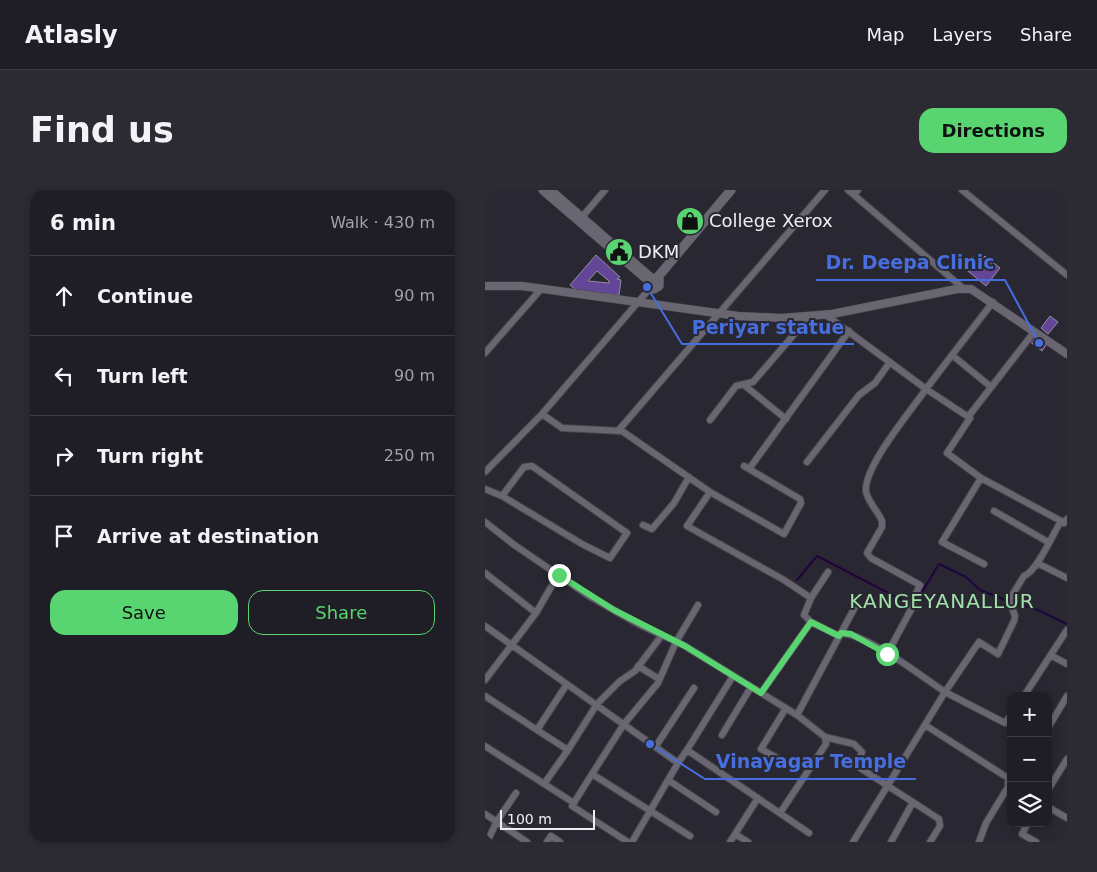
<!DOCTYPE html>
<html lang="en">
<head>
<meta charset="utf-8">
<style>
  body { margin:0; font-family:"DejaVu Sans",sans-serif; background:#2c2a32; color:#f1f3f6 }
  .controls { position:absolute; right:15px; bottom:15px; display:grid; overflow:hidden; border-radius:10px; box-shadow:0 2px 8px #0003 }
  .controls button { width:45px; height:45px; display:grid; place-items:center; padding:0; border:0; border-bottom:1px solid #3c3b42; background:#1f1d25; color:#f1f3f6; font:25px sans-serif }
  .scale { position:absolute; left:15px; bottom:12px; width:95px; box-sizing:border-box; padding-left:5px; border:2px solid #efedf4; border-top:0; font-size:14px; line-height:18px; white-space:nowrap; color:#efedf4; -webkit-text-stroke:4px #292731; paint-order:stroke }
  .stop { position:absolute; width:15px; height:15px; margin:-11px; border:4px solid #58d570; border-radius:50%; background:#fff }
  .stop.end { background:#58d570; border-color:#fff; box-shadow:0 1px 5px #0008 }
  .list { margin:0; padding:0; list-style:none }
  h2 { display:flex; justify-content:space-between; align-items:center; height:65px; margin:0; padding:0 20px; font-size:21px }
  h2 small { font-size:16px; font-weight:400; color:#a1a2a7 }
  .list li { display:grid; grid-template-columns:32px 1fr auto; gap:15px; align-items:center; box-sizing:border-box; height:80px; padding:0 20px; border-top:1px solid #3c3b42 }
  .list b { display:block; font-size:19px; white-space:nowrap }
  .list em { font-size:16px; font-style:normal; color:#a1a2a7 }
  .actions { display:flex; gap:10px; padding:15px 20px }
  .actions a { flex:1; padding:11px 0; border:1px solid #58d570; border-radius:15px; text-align:center; font-size:18px; color:#58d570 }
  .actions .main { background:#58d570; color:#111 }
  .icon { flex:none; width:28px; height:28px; fill:none; stroke:currentColor; stroke-width:2; stroke-linecap:round; stroke-linejoin:round }
  .map { position:relative; flex:none; width:582px; height:652px; overflow:hidden; border-radius:15px }
  header { display:flex; align-items:center; gap:30px; box-sizing:border-box; height:70px; padding:0 25px; background:#1f1d25; border-bottom:1px solid #3c3b42 }
  header strong { font-size:24px }
  nav { display:flex; gap:28px; margin-inline-start:auto; font-size:18px }
  .intro { display:flex; align-items:center; justify-content:space-between; box-sizing:border-box; height:120px; padding:0 30px }
  h1 { margin:0; font-size:35px }
  .button { padding:12px 22px; border-radius:15px; background:#58d570; color:#111; font-size:18px; font-weight:700 }
  main { display:flex; gap:30px; padding:0 30px }
  aside { flex:1; background:#1f1d25; border-radius:15px; box-shadow:0 2px 8px #0003 }
  .map>svg:first-child { display:block }
  .lines { fill:none; stroke-linecap:round; stroke-linejoin:round }
  .stream { stroke:#1f0440; stroke-width:2 }
  .building { fill:#634697; stroke:#94909d; fill-rule:evenodd }
  .minor-casing { stroke:#47454e; stroke-width:8 }
  .tertiary-casing { stroke:#47454e; stroke-width:9 }
  .secondary-casing { stroke:#47454e; stroke-width:10 }
  .minor { stroke:#696672; stroke-width:6 }
  .tertiary { stroke:#696672; stroke-width:8 }
  .secondary { stroke:#696672; stroke-width:9 }
  .route { stroke:#58d570; stroke-width:6 }
  .labels { text-anchor:middle; stroke-width:4; stroke-linejoin:round; paint-order:stroke }
  .poi-label { font-size:18px; fill:#efedf4; stroke:#292731; text-anchor:start }
  .quarter-label { font-size:20px; letter-spacing:1px; fill:#a2e1a9; stroke:#292731 }
  .leader { fill:none; stroke:#476ede; stroke-width:2 }
  .callout-dot { fill:#476ede; stroke:#292731; stroke-width:2 }
  .callout-label { font-size:19px; text-anchor:middle; font-weight:bold; fill:#476ede; stroke:#292731; stroke-width:4; stroke-linejoin:round; paint-order:stroke }
</style>
</head>
<body>
<header>
<strong>Atlasly</strong>
<nav><a>Map</a><a>Layers</a><a>Share</a></nav>
</header>
<div class="intro"><h1>Find us</h1><a class="button">Directions</a></div>
<main>
<aside>
<h2>6 min<small>Walk · 430 m</small></h2>
<ul class="list">
<li><svg class="icon" aria-label="ahead" viewBox="0 0 24 24"><path d="M12 20V5M6 11l6-6 6 6"/></svg><div><b>Continue</b></div><em>90 m</em></li>
<li><svg class="icon" aria-label="left" viewBox="0 0 24 24"><path d="M17 20v-9H6M10 6l-5 5 5 5"/></svg><div><b>Turn left</b></div><em>90 m</em></li>
<li><svg class="icon" aria-label="right" viewBox="0 0 24 24"><path d="M7 20v-9h11M14 6l5 5-5 5"/></svg><div><b>Turn right</b></div><em>250 m</em></li>
<li><svg class="icon" aria-label="arrive" viewBox="0 0 24 24"><path d="M6 21V4h12l-3 4 3 4H6"/></svg><div><b>Arrive at destination</b></div></li>
</ul>
<div class="actions"><a class="main">Save</a><a>Share</a></div>
</aside>
<div class="map">
<svg width="582" height="652" viewBox="0 0 582 652">
  <rect width="100%" height="100%" fill="#292731"/>
  <g class="lines">
    <path class="stream" d="M 312,390 L 332,366 L 419,411 L 431,412 L 454,374 L 481,387 L 495,400 L 523,411
      M 527,412 L 553,420 L 582,434"/>
  </g>
  <path class="building" d="M 111,65 L 135,87 L 132,89 L 136,90 L 134,105 L 92,101 L 85,95 ZM 112,81 L 124,91 L 124,93 L 103,91 Z
    M 487,66 L 495,72 L 500,66 L 515,78 L 501,96 L 478,77 Z
    M 565,126 L 573,132 L 563,144 L 556,138 Z
    M 548,146 L 561,155 L 557,161 L 544,151 Z"/>
  <g class="lines">
    <defs>
      <path id="minor" d="M 363,0 L 369,5 L 373,0
        M 477,0 L 582,85
        M 369,5 L 479,99
        M 97,27 L 120,0
        M 341,125 L 441,199 L 467,165 L 506,197
        M 0,163 L 56,99
        M 467,165 L 508,112
        M 259,195 L 301,229
        M 57,224 L 77,238 L 137,241 L 225,302 L 299,344 L 316,313 L 315,309 L 259,276
        M 483,227 L 549,142
        M 225,230 L 251,196 L 268,192 L 324,127
        M 133,241 L 340,0
        M 322,272 L 374,205 L 390,193 L 405,172
        M 264,279 L 364,141
        M 0,282 L 57,224 L 166,97
        M 0,299 L 17,306 L 39,277 L 47,276 L 142,343 L 125,368 L 97,354 L 17,306
        M 225,302 L 202,336 L 299,390 L 326,408 L 343,382
        M 509,321 L 563,352
        M 0,332 L 28,354 L 104,406 L 153,434 L 200,456 L 312,525
        M 579,333 L 582,329
        M 158,335 L 167,339 L 189,313 L 204,287
        M 552,373 L 582,388
        M 499,374 L 457,352 L 496,288 L 576,331 C 568,344 552,381 539,386 L 524,410 L 530,426 L 529,431 L 513,464 L 494,452 L 460,502 L 520,533 L 526,525
        M 0,383 L 51,423
        M 326,408 L 319,425 L 326,432
        M 0,436 L 193,573 L 202,560
        M 356,443 C 384,445 436,486 460,502 L 368,652
        M 402,464 L 428,416 L 429,407 L 435,395 L 386,368 L 382,363 L 397,337 L 397,331 C 393,321 382,311 381,301 C 379,276 426,221 441,199 L 485,228 L 462,263 L 496,288
        M 567,466 L 582,474
        M 153,476 L 174,489
        M 248,486 L 202,560 L 324,643
        M 0,490 L 51,423 L 73,385
        M 276,503 L 326,432 L 354,446
        M 0,506 L 52,540
        M 539,506 L 582,440
        M 301,518 L 276,559 L 303,574
        M 440,535 L 523,588 L 523,597 L 501,633 L 494,652
        M 563,538 L 582,506
        M 237,545 L 266,497
        M 340,547 L 369,554 L 377,562 L 372,576 L 454,629 L 455,636 L 445,652
        M 0,556 L 89,613
        M 171,556 L 209,498
        M 83,560 L 112,514 L 135,491 L 150,481 L 177,445
        M 107,584 L 87,616 L 143,652
        M 183,590 L 231,622
        M 59,594 L 83,560 L 52,540 L 82,494
        M 563,600 L 582,569
        M 563,617 L 582,628
        M 295,623 L 341,554 L 340,547 L 312,525 L 370,417
        M 0,624 L 42,652
        M 543,633 L 537,644 L 551,652
        M 250,644 L 263,652
        M 205,646 L 107,584 L 139,534 L 173,493 L 191,452 L 213,415
        M 2,652 L 12,631 L 31,603
        M 62,652 L 66,646 L 75,652
        M 147,652 L 193,573
        M 245,652 L 273,608
        M 406,652 L 428,612"/>
      <path id="tertiary" d="M 0,96 L 37,96 L 253,126 L 297,128 L 347,124 L 472,99 L 486,99 L 582,164"/>
      <path id="secondary" d="M 58,0 L 164,91 L 166,97 L 169,99 L 174,96 L 174,89 L 166,88 L 65,0
        M 172,88 L 246,0"/>
    </defs>
    <use href="#minor" class="minor-casing"/>
    <use href="#tertiary" class="tertiary-casing"/>
    <use href="#secondary" class="secondary-casing"/>
    <use href="#minor" class="minor"/>
    <use href="#tertiary" class="tertiary"/>
    <use href="#secondary" class="secondary"/>
  </g>
  <g class="lines">
    <path class="route" d="M 74,385 L 129,420 L 200,456 L 276,503 L 326,432 L 354,446 L 356,443 L 366,444 L 402,464"/>
  </g>
  <defs>
    <symbol id="shop-disc" viewBox="-11 -11 22 22"><circle r="9.5" fill="#58d570" stroke="#292731"/><path d="M-5-2.5h2.3a2.7 3.5 0 0 1 5.4 0H5L5.5 6h-11ZM-1.5-2.5h3a1.5 2.3 0 0 0-3 0Z" fill="#111"/></symbol>
    <symbol id="civic-disc" viewBox="-11 -11 22 22"><circle r="9.5" fill="#58d570" stroke="#292731"/><path d="M-.6-6.5H3V-4.5H.6V-3L4-1V1h2V6H-6V1h2V-1L-.6-3ZM-1.2 2.5V6h2.4V2.5Z" fill="#111"/></symbol>
  </defs>
  <g fill-rule="evenodd">
    <use href="#shop-disc" x="189" y="15" width="32" height="32"/>
    <use href="#civic-disc" x="118" y="46" width="32" height="32"/>
  </g>
  <g class="labels">
    <g class="poi-label">
      <text x="224" y="37">College Xerox</text>
      <text x="153" y="68">DKM</text>
    </g>
    <g class="quarter-label">
      <text x="457" y="418">KANGEYANALLUR</text>
    </g>
  </g>
  <path class="leader" d="M554 153L520 90H331M162 97L197 154H369M165 554L220 589H431"/>
  <g class="callout-dot">
    <circle cx="554" cy="153" r="5"/>
    <circle cx="162" cy="97" r="5"/>
    <circle cx="165" cy="554" r="5"/>
  </g>
  <g class="callout-label">
    <text x="425" y="79">Dr. Deepa Clinic</text>
    <text x="283" y="144">Periyar statue</text>
    <text x="326" y="578">Vinayagar Temple</text>
  </g>
</svg>
<div class="controls">
<button>+</button>
<button>−</button>
<button><svg class="icon" aria-label="layers" viewBox="0 0 24 24"><path d="M12 4l9 5-9 5-9-5zM3 14l9 5 9-5"/></svg></button>
</div>
<div class="scale">100 m</div>
<div class="stop" style="left:402px;top:464px"></div>
<div class="stop end" style="left:74px;top:385px"></div>
</div>
</main>
</body>
</html>
